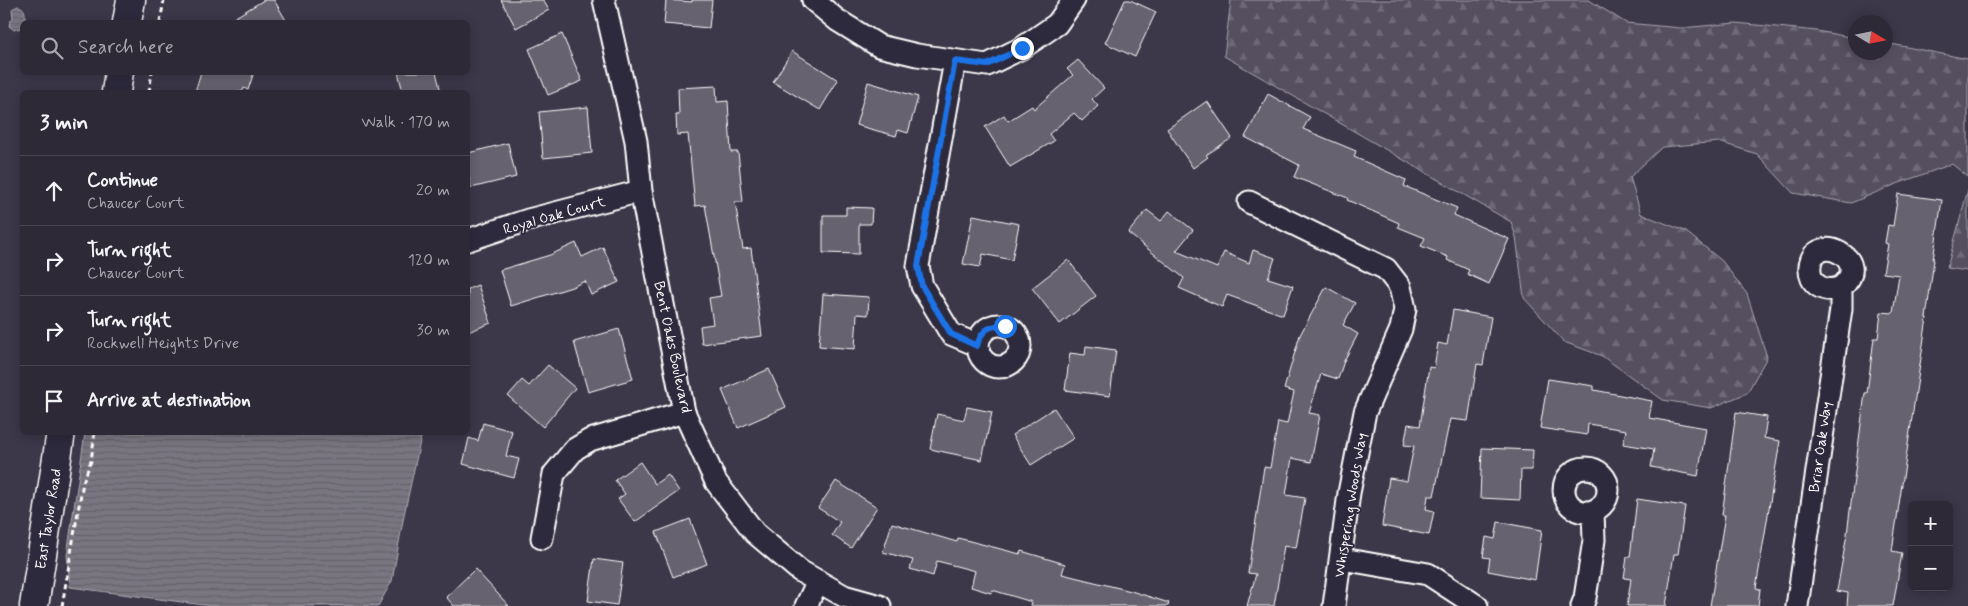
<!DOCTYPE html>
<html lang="en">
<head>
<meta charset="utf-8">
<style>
  body { margin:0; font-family:Mynerve,sans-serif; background:#35313f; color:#f1f3f6 }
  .controls { position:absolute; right:15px; bottom:15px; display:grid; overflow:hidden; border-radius:8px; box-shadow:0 2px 12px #0003 }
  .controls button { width:45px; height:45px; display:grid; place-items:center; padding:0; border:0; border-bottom:1px solid #484552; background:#2d2937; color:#f1f3f6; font:25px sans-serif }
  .compass { position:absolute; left:1848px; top:15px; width:45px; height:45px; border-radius:50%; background:#2d2937; box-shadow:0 2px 12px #0003; rotate:100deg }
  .stop { position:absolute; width:15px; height:15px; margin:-11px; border:4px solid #1a73e8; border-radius:50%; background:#fff }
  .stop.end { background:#1a73e8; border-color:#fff; box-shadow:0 1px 5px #0008 }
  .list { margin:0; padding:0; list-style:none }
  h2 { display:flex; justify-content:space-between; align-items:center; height:65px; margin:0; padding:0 20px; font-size:21px }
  h2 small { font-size:16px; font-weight:400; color:#a7a6ad }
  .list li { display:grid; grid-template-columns:32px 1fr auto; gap:15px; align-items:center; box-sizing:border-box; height:70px; padding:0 20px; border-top:1px solid #484552 }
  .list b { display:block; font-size:19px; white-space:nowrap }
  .list p { margin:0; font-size:16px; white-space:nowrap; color:#a7a6ad }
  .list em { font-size:16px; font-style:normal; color:#a7a6ad }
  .icon { flex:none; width:28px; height:28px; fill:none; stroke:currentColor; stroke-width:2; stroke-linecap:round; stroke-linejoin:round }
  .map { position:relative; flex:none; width:1968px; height:606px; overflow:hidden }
  .search { position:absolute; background:#2d2937; box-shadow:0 2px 12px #0003; left:20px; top:20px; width:450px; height:55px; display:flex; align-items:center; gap:12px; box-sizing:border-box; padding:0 18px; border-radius:8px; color:#a7a6ad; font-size:19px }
  .panel { position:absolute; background:#2d2937; box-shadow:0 2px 12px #0003; left:20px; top:90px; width:450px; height:345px; border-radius:8px }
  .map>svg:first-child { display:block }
  .forest { fill:url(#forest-firs); stroke:#aaa8b0 }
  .water { fill:url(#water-rules); stroke:#afadb4 }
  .building { fill:#666270; stroke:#fff }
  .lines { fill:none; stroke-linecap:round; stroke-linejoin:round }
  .minor-casing { stroke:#fff; stroke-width:25 }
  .major-casing { stroke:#fff; stroke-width:31 }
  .path { stroke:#fff; stroke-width:3; stroke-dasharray:5 4; stroke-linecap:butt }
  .minor { stroke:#2f2a3d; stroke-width:21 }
  .major { stroke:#2f2a3d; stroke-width:28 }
  .route { stroke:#1a73e8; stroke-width:6 }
  .labels { text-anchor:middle; stroke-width:4; stroke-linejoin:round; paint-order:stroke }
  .street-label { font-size:15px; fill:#fff; stroke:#2f2a3d }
</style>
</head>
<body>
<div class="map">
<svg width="1968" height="606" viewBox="0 0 1968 606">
  <defs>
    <pattern id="forest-firs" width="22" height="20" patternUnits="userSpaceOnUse" patternTransform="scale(1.25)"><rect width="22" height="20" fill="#555060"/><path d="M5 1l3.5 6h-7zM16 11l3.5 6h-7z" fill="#6e6a78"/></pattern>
    <pattern id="water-rules" width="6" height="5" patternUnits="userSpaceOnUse" patternTransform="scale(1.25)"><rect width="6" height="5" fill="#797682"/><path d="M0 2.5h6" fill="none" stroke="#626167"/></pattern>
  </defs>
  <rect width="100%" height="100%" fill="#3c3749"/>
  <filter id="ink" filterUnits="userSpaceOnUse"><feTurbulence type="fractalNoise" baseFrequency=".02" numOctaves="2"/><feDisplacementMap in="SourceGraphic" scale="10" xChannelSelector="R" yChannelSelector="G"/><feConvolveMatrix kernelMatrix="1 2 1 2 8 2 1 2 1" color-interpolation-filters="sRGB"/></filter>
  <g filter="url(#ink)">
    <path class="forest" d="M 1231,0 L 1589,0 L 1626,23 L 1681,28 L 1736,23 L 1817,31 L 1855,38 L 1856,52 L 1886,52 L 1886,43 L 1968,59 L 1968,177 L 1952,164 L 1894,185 L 1851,203 L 1793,193 L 1757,154 L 1719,142 L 1662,147 L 1630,177 L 1641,214 L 1685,231 L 1722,261 L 1747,294 L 1767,357 L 1747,393 L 1711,408 L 1663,400 L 1602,356 L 1564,342 L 1524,298 L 1516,237 L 1511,222 L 1224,56 Z
      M 1968,189 L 1968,271 L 1947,268 Z"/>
    <path class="water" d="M 18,6 C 25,7 26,14 25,21 L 22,22 L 21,28 L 14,30 L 9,26 L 10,21 L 13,18 L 12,9 Z
      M 85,433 L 422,433 L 404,515 L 392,581 L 378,606 L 211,606 L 70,587 L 67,555 Z"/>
    <path class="building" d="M 264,0 L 274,0 L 287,22 L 227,22 Z
      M 501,0 L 543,0 L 549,10 L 516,28 Z
      M 666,0 L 692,2 L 692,0 L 712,0 L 709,28 L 664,24 Z
      M 1125,0 L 1130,0 L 1156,12 L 1135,57 L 1105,43 Z
      M 562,34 L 582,81 L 548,95 L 529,49 Z
      M 792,51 L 838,80 L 820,110 L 773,82 Z
      M 1078,60 L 1104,88 L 1092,99 L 1098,106 L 1082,121 L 1074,113 L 1049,134 L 1054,141 L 1010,167 L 985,127 L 1004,115 L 1008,121 L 1032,106 L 1034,109 L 1073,75 L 1067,69 Z
      M 201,72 L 254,72 L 248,90 L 244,88 L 242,92 L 195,92 Z
      M 398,72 L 436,72 L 441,92 L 403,92 Z
      M 868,82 L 918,97 L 908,133 L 898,130 L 896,136 L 856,125 Z
      M 716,86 L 717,102 L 728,101 L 731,152 L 738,152 L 743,202 L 735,202 L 743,249 L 751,248 L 762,336 L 702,344 L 700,326 L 713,324 L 709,298 L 721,296 L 705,205 L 695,206 L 688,134 L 677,135 L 676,115 L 679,115 L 678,88 Z
      M 1268,94 L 1310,117 L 1303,129 L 1356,151 L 1354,157 L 1406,180 L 1404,186 L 1457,208 L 1454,215 L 1509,239 L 1489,284 L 1467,274 L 1469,270 L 1447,260 L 1448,257 L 1421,246 L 1425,238 L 1398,227 L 1399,223 L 1347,200 L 1348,198 L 1294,177 L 1299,165 L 1245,137 Z
      M 1207,101 L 1232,138 L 1206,155 L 1208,157 L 1193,168 L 1167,129 Z
      M 588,107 L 592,153 L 543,158 L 539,112 Z
      M 508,143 L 516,177 L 471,188 L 468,174 L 468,153 Z
      M 1898,194 L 1942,200 L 1933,260 L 1934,260 L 1926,318 L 1927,318 L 1892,551 L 1902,553 L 1893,606 L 1847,606 L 1848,593 L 1837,591 L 1847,534 L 1865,393 L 1867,393 L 1874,338 L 1878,338 L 1881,312 L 1893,313 L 1899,275 L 1883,273 L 1888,244 L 1885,243 L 1888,225 L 1893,226 Z
      M 846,207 L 872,208 L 871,224 L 859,224 L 859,254 L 823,253 L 823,215 L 846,215 Z
      M 1147,210 L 1161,221 L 1169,211 L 1193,230 L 1176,251 L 1217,268 L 1224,252 L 1249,263 L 1253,250 L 1275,258 L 1268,278 L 1293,286 L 1283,315 L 1227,295 L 1222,307 L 1179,288 L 1184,278 L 1128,233 Z
      M 973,215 L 1019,224 L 1012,260 L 983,254 L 980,267 L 963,264 Z
      M 576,243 L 582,257 L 603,247 L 619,282 L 591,295 L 585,281 L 572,287 L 511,306 L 500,270 L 550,255 Z
      M 1068,260 L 1096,296 L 1060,324 L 1032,288 Z
      M 478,285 L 491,323 L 468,332 L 468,289 Z
      M 1326,287 L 1355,303 L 1343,325 L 1358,334 L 1344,361 L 1338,379 L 1321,374 L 1309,413 L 1320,415 L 1311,462 L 1292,458 L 1286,495 L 1305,498 L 1296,548 L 1284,546 L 1274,606 L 1247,606 L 1256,574 L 1248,573 L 1264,467 L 1270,468 L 1278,422 L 1287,424 L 1294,392 L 1284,389 L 1300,335 Z
      M 823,294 L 869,297 L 868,315 L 857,314 L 855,349 L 819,346 Z
      M 1453,310 L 1491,317 L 1483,365 L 1477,364 L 1468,421 L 1450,419 L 1434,496 L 1428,496 L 1426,509 L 1434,511 L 1429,535 L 1382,526 L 1389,478 L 1407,481 L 1414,446 L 1404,445 L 1408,424 L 1420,426 L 1429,367 L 1434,368 L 1438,343 L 1447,345 Z
      M 619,329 L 633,379 L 588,392 L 574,342 Z
      M 1086,346 L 1116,350 L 1110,396 L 1065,390 L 1070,353 L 1085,355 Z
      M 548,365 L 575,388 L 543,427 L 508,396 L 522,380 L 529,386 Z
      M 769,369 L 786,407 L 738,428 L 722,390 Z
      M 1548,379 L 1594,386 L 1594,390 L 1652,401 L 1649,418 L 1706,428 L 1698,476 L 1651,467 L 1654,449 L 1623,444 L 1626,430 L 1588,424 L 1587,435 L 1540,428 Z
      M 967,407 L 992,412 L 982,460 L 930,449 L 937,414 L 964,420 Z
      M 1054,408 L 1074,438 L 1031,465 L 1012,435 Z
      M 1736,412 L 1767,417 L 1764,438 L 1780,441 L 1756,588 L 1760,589 L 1758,606 L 1710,606 L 1725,515 L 1722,515 Z
      M 483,423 L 512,431 L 506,456 L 519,459 L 514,478 L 463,464 L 469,438 L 478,441 Z
      M 1482,448 L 1533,450 L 1532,470 L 1521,470 L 1520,500 L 1480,498 Z
      M 640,462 L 655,484 L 668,475 L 679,491 L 635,522 L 618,499 L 625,494 L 615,480 Z
      M 836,481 L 877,507 L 851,548 L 832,535 L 840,522 L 818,508 Z
      M 1637,499 L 1685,506 L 1678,554 L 1674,554 L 1666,606 L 1627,606 L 1631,579 L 1624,578 L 1627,557 L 1630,557 Z
      M 690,519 L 707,564 L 673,577 L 656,532 Z
      M 1498,522 L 1542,530 L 1535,580 L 1488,571 L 1490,558 L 1483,557 L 1486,537 L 1495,539 Z
      M 892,523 L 957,542 L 958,538 L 1020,554 L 1021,551 L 1065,564 L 1062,574 L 1131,591 L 1169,603 L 1168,606 L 1031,606 L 1032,602 L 992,590 L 991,593 L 971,587 L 975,571 L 937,561 L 933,576 L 910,569 L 913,560 L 883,552 Z
      M 594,559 L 623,563 L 617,605 L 588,601 Z
      M 475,569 L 509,606 L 454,606 L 446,597 Z"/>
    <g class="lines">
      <defs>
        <path id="minor" d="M 604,0 L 636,141 L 641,191 L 684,412 L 716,482 L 755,533 L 800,571 L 844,596 L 880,606
          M 813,0 L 837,20 L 879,46 L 917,55 L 987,65 L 1022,48 L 1057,24 L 1074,0
          M 955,61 L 918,266 L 922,286 L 951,334 L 977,345
          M 1249,202 L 1386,269 L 1400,287 L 1405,309 L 1401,329 L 1365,412 L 1349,493 L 1334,606
          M 468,240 L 528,220 L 641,191
          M978 346a21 21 0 1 1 42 0a21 21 0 1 1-42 0Z
          M1564 490a22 22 0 1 1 44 0a22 22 0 1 1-44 0Z
          M 542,538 L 554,474 L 575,449 L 590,440 L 684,412
          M 1342,559 L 1428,574 L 1477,606
          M 806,606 L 818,581
          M 1582,606 L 1585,598 L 1594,540 L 1593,511
          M 1797,606 L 1841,309 L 1841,287 C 1875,260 1814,230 1810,266 C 1808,285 1825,294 1841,287"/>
        <path id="major" d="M 127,22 L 131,0
          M 116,92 L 119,72
          M 34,606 L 61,432"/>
      </defs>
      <use href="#minor" class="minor-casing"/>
      <use href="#major" class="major-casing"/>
      <path class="path" d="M 160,22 L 164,0
        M 149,92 L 152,72
        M 62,606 L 83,482 L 91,461 L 95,432"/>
      <use href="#minor" class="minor"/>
      <use href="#major" class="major"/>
    </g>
  </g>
  <g class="lines" filter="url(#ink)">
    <path class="route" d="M 1005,326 C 990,324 981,330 977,346 L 951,334 L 922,286 L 918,266 L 955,61 L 987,65 L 1022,48"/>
  </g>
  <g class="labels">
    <g class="street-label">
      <text transform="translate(554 215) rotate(-16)" y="5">Royal Oak Court</text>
      <text transform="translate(673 347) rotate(78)" y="5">Bent Oaks Boulevard</text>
      <text transform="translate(1820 447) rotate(-82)" y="5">Briar Oak Way</text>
      <text transform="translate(1350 505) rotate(-81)" y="5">Whispering Woods Way</text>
      <text transform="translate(48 519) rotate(-81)" y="5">East Taylor Road</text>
    </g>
  </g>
</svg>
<div class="controls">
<button>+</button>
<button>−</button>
</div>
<svg class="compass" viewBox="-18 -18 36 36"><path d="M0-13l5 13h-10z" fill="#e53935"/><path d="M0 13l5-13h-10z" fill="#a7a6ad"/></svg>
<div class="stop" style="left:1005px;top:326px"></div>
<div class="stop end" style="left:1022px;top:48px"></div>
<div class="search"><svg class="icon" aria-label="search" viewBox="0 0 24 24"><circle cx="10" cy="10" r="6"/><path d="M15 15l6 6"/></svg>Search here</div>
<section class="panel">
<h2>3 min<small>Walk · 170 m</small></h2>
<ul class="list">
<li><svg class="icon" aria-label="ahead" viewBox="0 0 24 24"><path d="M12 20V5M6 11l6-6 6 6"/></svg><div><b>Continue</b><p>Chaucer Court</p></div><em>20 m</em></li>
<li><svg class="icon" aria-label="right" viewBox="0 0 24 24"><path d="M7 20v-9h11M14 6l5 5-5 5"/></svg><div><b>Turn right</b><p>Chaucer Court</p></div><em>120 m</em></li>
<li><svg class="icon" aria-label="right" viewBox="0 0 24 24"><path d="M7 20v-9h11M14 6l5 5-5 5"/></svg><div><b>Turn right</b><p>Rockwell Heights Drive</p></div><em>30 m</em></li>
<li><svg class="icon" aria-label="arrive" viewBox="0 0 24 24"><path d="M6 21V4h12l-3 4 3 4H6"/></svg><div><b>Arrive at destination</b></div></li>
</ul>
</section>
</div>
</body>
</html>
